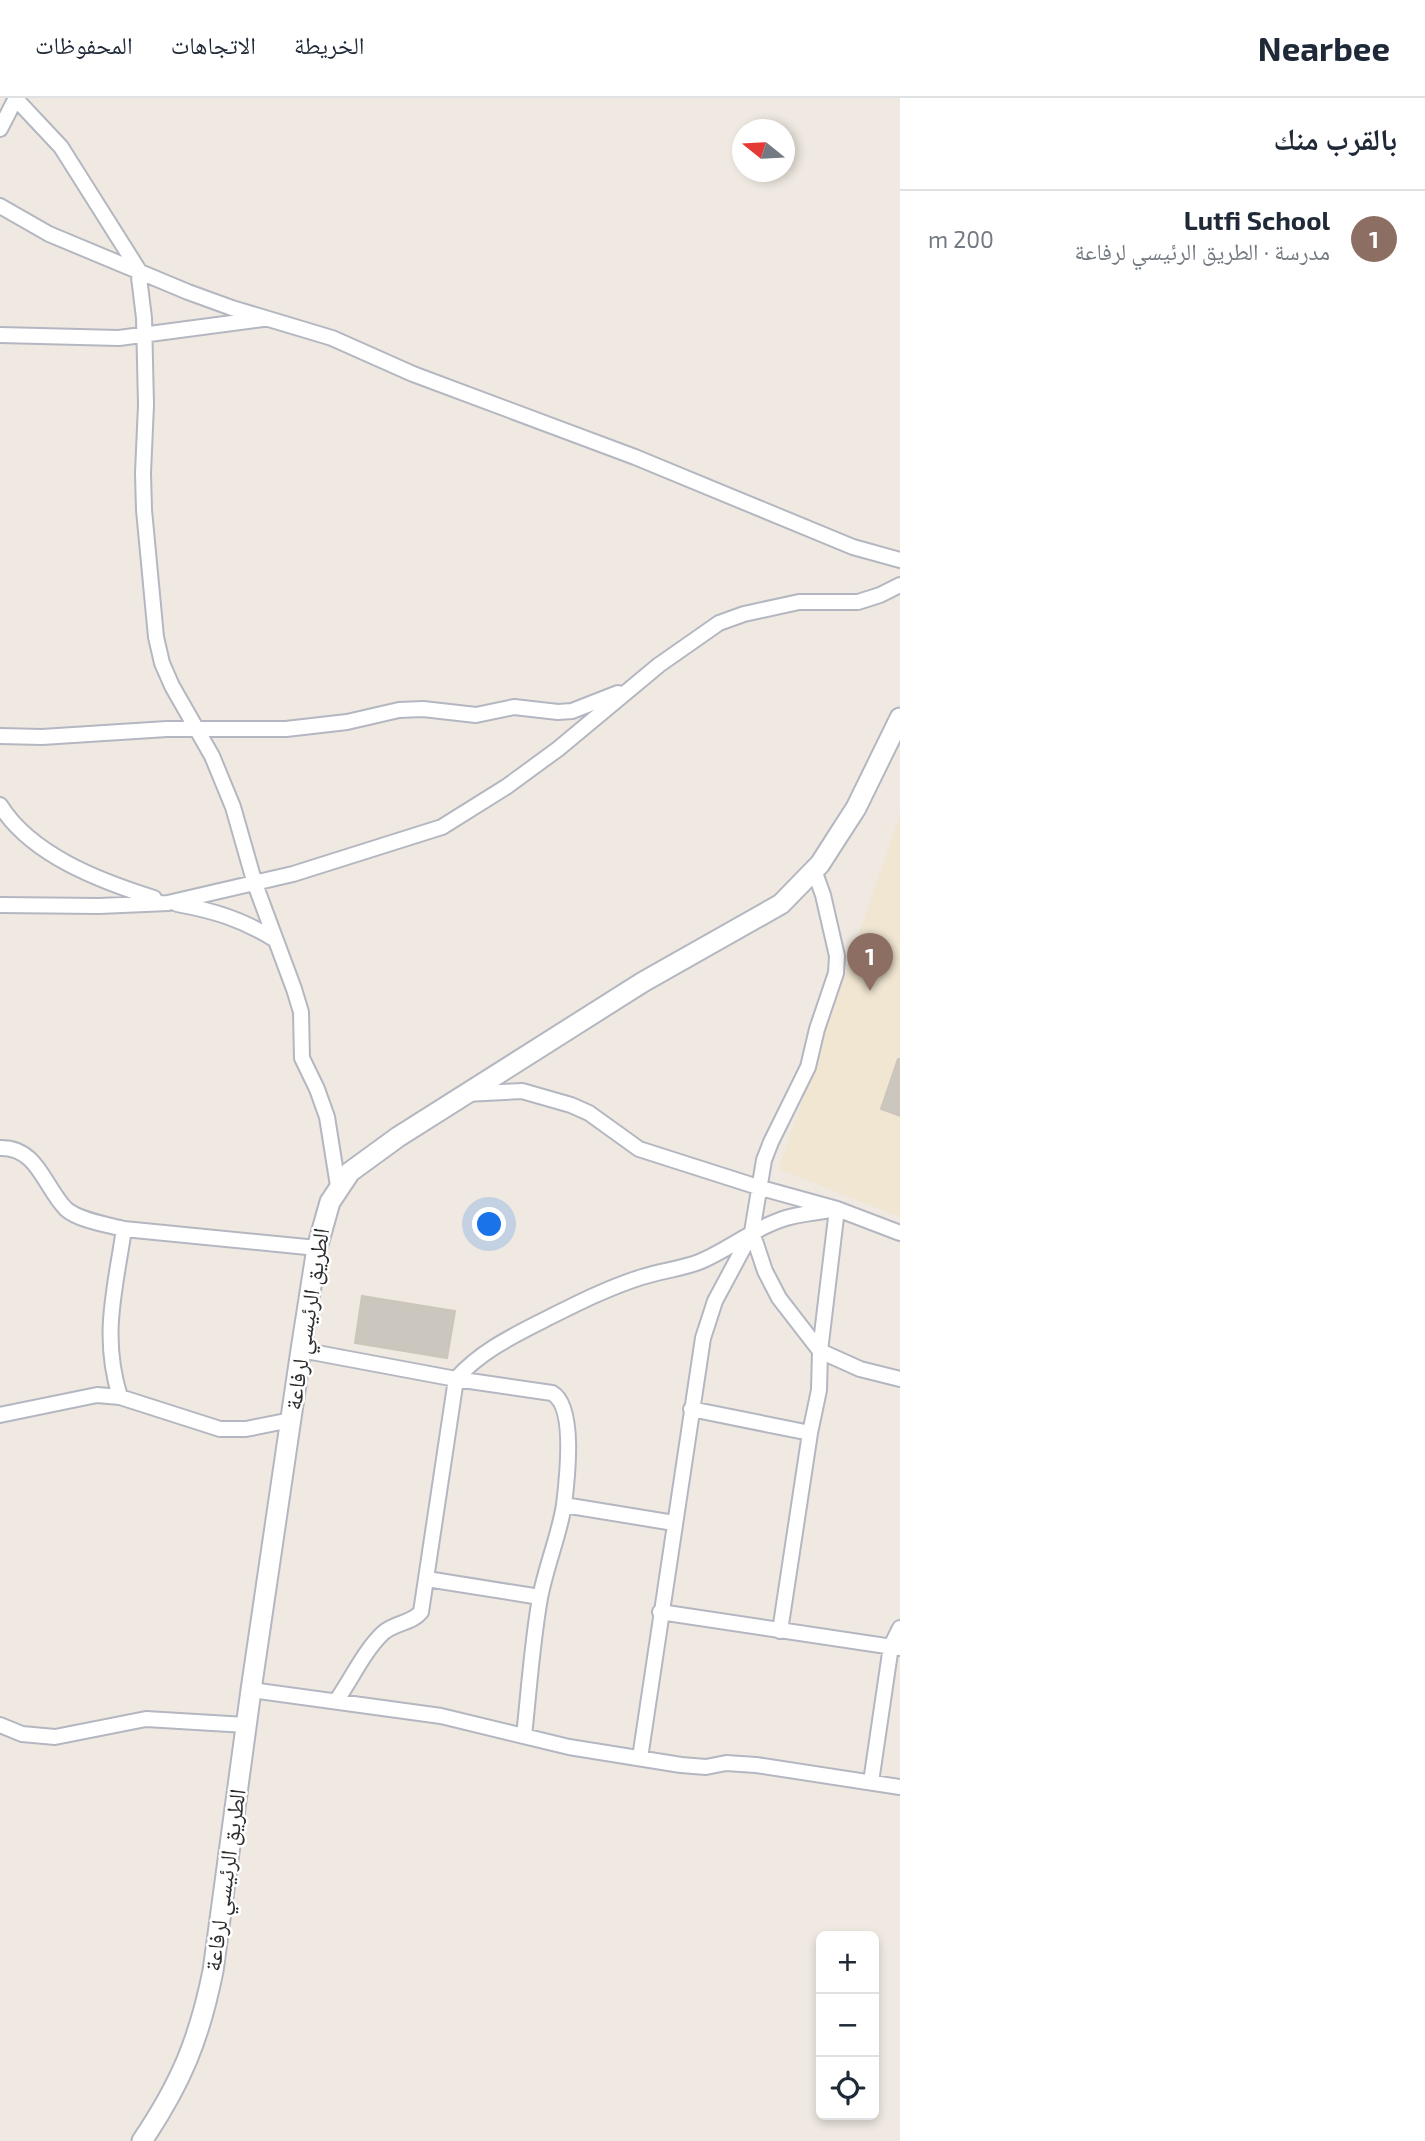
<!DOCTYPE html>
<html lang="ar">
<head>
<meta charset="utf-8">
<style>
  body { margin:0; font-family:"Exo 2","Noto Naskh Arabic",sans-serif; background:#f2f2f3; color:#1f2937; direction:rtl }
  .controls { position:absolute; right:21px; bottom:21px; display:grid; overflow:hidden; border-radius:10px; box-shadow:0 4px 10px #0003 }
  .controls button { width:63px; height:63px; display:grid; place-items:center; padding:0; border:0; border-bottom:2px solid #e0e1e3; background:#fff; color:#1f2937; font:35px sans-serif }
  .compass { position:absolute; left:732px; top:21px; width:63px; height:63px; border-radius:50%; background:#fff; box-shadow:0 4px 10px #0003; rotate:288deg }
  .you { position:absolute; left:490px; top:1127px; width:24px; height:24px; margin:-18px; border:5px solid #fff; border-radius:50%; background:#1a73e8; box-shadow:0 0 0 10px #1a73e833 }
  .badge { display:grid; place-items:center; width:46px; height:46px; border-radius:50%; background:#111827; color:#fff; font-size:23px; font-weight:700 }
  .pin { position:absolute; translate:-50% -58px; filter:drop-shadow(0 2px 4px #0008) }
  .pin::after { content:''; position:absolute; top:37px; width:24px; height:21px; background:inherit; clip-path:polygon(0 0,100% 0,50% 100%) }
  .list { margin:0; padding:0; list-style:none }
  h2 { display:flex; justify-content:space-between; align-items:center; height:91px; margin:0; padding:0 28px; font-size:30px }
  h2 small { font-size:23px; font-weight:400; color:#747a83 }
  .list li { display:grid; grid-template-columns:46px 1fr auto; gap:21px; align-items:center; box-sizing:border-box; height:98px; padding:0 28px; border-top:2px solid #e0e1e3 }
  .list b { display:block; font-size:26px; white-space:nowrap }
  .list p { margin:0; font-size:23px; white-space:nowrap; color:#747a83 }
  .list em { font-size:23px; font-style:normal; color:#747a83 }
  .icon { flex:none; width:38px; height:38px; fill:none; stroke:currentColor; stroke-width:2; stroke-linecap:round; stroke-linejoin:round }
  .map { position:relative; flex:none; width:900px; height:2043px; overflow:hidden; direction:ltr }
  header { display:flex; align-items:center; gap:42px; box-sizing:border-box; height:98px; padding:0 35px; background:#fff; border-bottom:2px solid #e0e1e3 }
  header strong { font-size:33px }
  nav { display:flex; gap:38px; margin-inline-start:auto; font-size:24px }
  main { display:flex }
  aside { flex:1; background:#fff }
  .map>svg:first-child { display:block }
  .education { fill:#f0e6d1 }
  .building { fill:#cbc7bf; stroke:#cbc5ba; stroke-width:2 }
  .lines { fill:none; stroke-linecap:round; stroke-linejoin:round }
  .street-casing { stroke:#b4b7c1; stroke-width:18 }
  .secondary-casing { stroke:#b4b7c1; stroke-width:23 }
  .street { stroke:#fff; stroke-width:14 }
  .secondary { stroke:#fff; stroke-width:19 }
  .labels { text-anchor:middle; stroke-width:5; stroke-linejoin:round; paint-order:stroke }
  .street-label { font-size:23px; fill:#2e2e2e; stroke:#fff }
</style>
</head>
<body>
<header>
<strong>Nearbee</strong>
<nav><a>الخريطة</a><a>الاتجاهات</a><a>المحفوظات</a></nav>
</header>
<main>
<aside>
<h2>بالقرب منك<small></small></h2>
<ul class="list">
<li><span class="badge" style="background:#8d6e63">1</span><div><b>Lutfi School</b><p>مدرسة · الطريق الرئيسي لرفاعة</p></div><em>200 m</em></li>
</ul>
</aside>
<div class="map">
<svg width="900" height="2043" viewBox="0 0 900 2043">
  <rect width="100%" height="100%" fill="#efe9e1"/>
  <path class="education" d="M 900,716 L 900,1119 L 779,1071 Z"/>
  <path class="building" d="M 898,961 L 900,961 L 900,1018 L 881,1011 Z
    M 362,1198 L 455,1213 L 447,1260 L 355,1245 Z"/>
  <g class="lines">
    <defs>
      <path id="street" d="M 15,0 L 61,49 L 138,171 L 144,220 L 146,307 L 143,375 L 144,412 L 156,539 L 162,565 L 172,588 L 212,658 L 233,709 L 255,786 L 294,891 L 301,914 L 302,960 L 317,991 L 327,1019 L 338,1088
        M 0,31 L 16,0
        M 0,108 L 49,136 L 188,194 L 232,210 L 332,240 L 413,276 L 635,359 L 853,449 L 900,462
        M 0,237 L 119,240 L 263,221
        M 0,638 L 42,639 L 167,631 L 286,631 L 347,624 L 399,612 L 423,611 L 476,617 L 514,609 L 558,614 L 572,613 L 618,595
        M 0,707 C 31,757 100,783 154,800
        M 177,806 C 215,813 241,821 274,841
        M 0,807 L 99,808 L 168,805 L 293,776 L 442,729 L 506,689 L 558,651 L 659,567 L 719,525 L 744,516 L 799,504 L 858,504 L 880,497 L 900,487
        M 465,996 L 522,993 L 571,1007 L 589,1015 L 639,1051 L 761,1090 L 837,1111 L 900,1135
        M 0,1050 C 38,1049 44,1089 66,1111 C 78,1122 108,1127 124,1131 L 317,1150
        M 752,1134 L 765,1173 L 779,1200 L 820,1253 L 860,1271 L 900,1281
        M 301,1252 L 456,1281 L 552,1295 C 576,1308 567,1382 564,1407 C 559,1438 546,1468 540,1500 C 532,1545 529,1592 524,1638
        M 120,1299 C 101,1238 115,1192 124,1131
        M 691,1311 L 810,1335
        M 0,1317 L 97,1297 L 120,1299 L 220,1331 L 246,1331 L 291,1322
        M 564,1407 L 674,1425
        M 427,1481 L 540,1499
        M 660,1514 L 900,1550
        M 251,1592 L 441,1618 L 569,1649 L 681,1667 L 706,1669 L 726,1665 L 756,1667 L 900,1689
        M 336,1603 C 351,1582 364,1553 383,1535 C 395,1524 411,1526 421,1514 L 456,1281 C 481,1253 511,1239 544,1222 C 576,1206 607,1190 642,1179 C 661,1173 680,1171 699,1164 C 727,1153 751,1132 780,1122 C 798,1115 818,1115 837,1111 L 820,1253 L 819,1292 L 810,1335 L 780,1533
        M 0,1627 L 22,1636 L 55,1639 L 146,1621 L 246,1627
        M 640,1660 L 703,1240 L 715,1203 L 752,1134 L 764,1062 L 771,1044 L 808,969 L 817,931 L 836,875 L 837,858 L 823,797 L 814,772
        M 871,1684 L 891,1548 L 900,1530"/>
      <path id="secondary" d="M 142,2043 C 181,1985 199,1942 213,1873 L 251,1592 L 301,1252 L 317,1150 L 330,1104 L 350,1074 L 398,1039 L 643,884 L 781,806 L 820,766 L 836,741 L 856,710 L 900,620"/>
    </defs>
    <use href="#street" class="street-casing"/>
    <use href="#secondary" class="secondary-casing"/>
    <use href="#street" class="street"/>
    <use href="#secondary" class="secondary"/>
  </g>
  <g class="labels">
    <g class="street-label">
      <text transform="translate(307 1221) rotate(-81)" y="8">الطريق الرئيسي لرفاعة</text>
      <text transform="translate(225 1782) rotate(-82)" y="8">الطريق الرئيسي لرفاعة</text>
    </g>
  </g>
</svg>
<div class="controls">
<button>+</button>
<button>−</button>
<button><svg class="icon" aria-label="locate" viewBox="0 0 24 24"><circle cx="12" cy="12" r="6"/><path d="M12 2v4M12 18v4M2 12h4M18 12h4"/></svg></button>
</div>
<svg class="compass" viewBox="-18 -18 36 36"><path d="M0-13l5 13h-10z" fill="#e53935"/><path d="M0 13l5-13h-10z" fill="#747a83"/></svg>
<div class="you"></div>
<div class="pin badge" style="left:870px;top:893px;background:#8d6e63">1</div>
</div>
</main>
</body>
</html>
